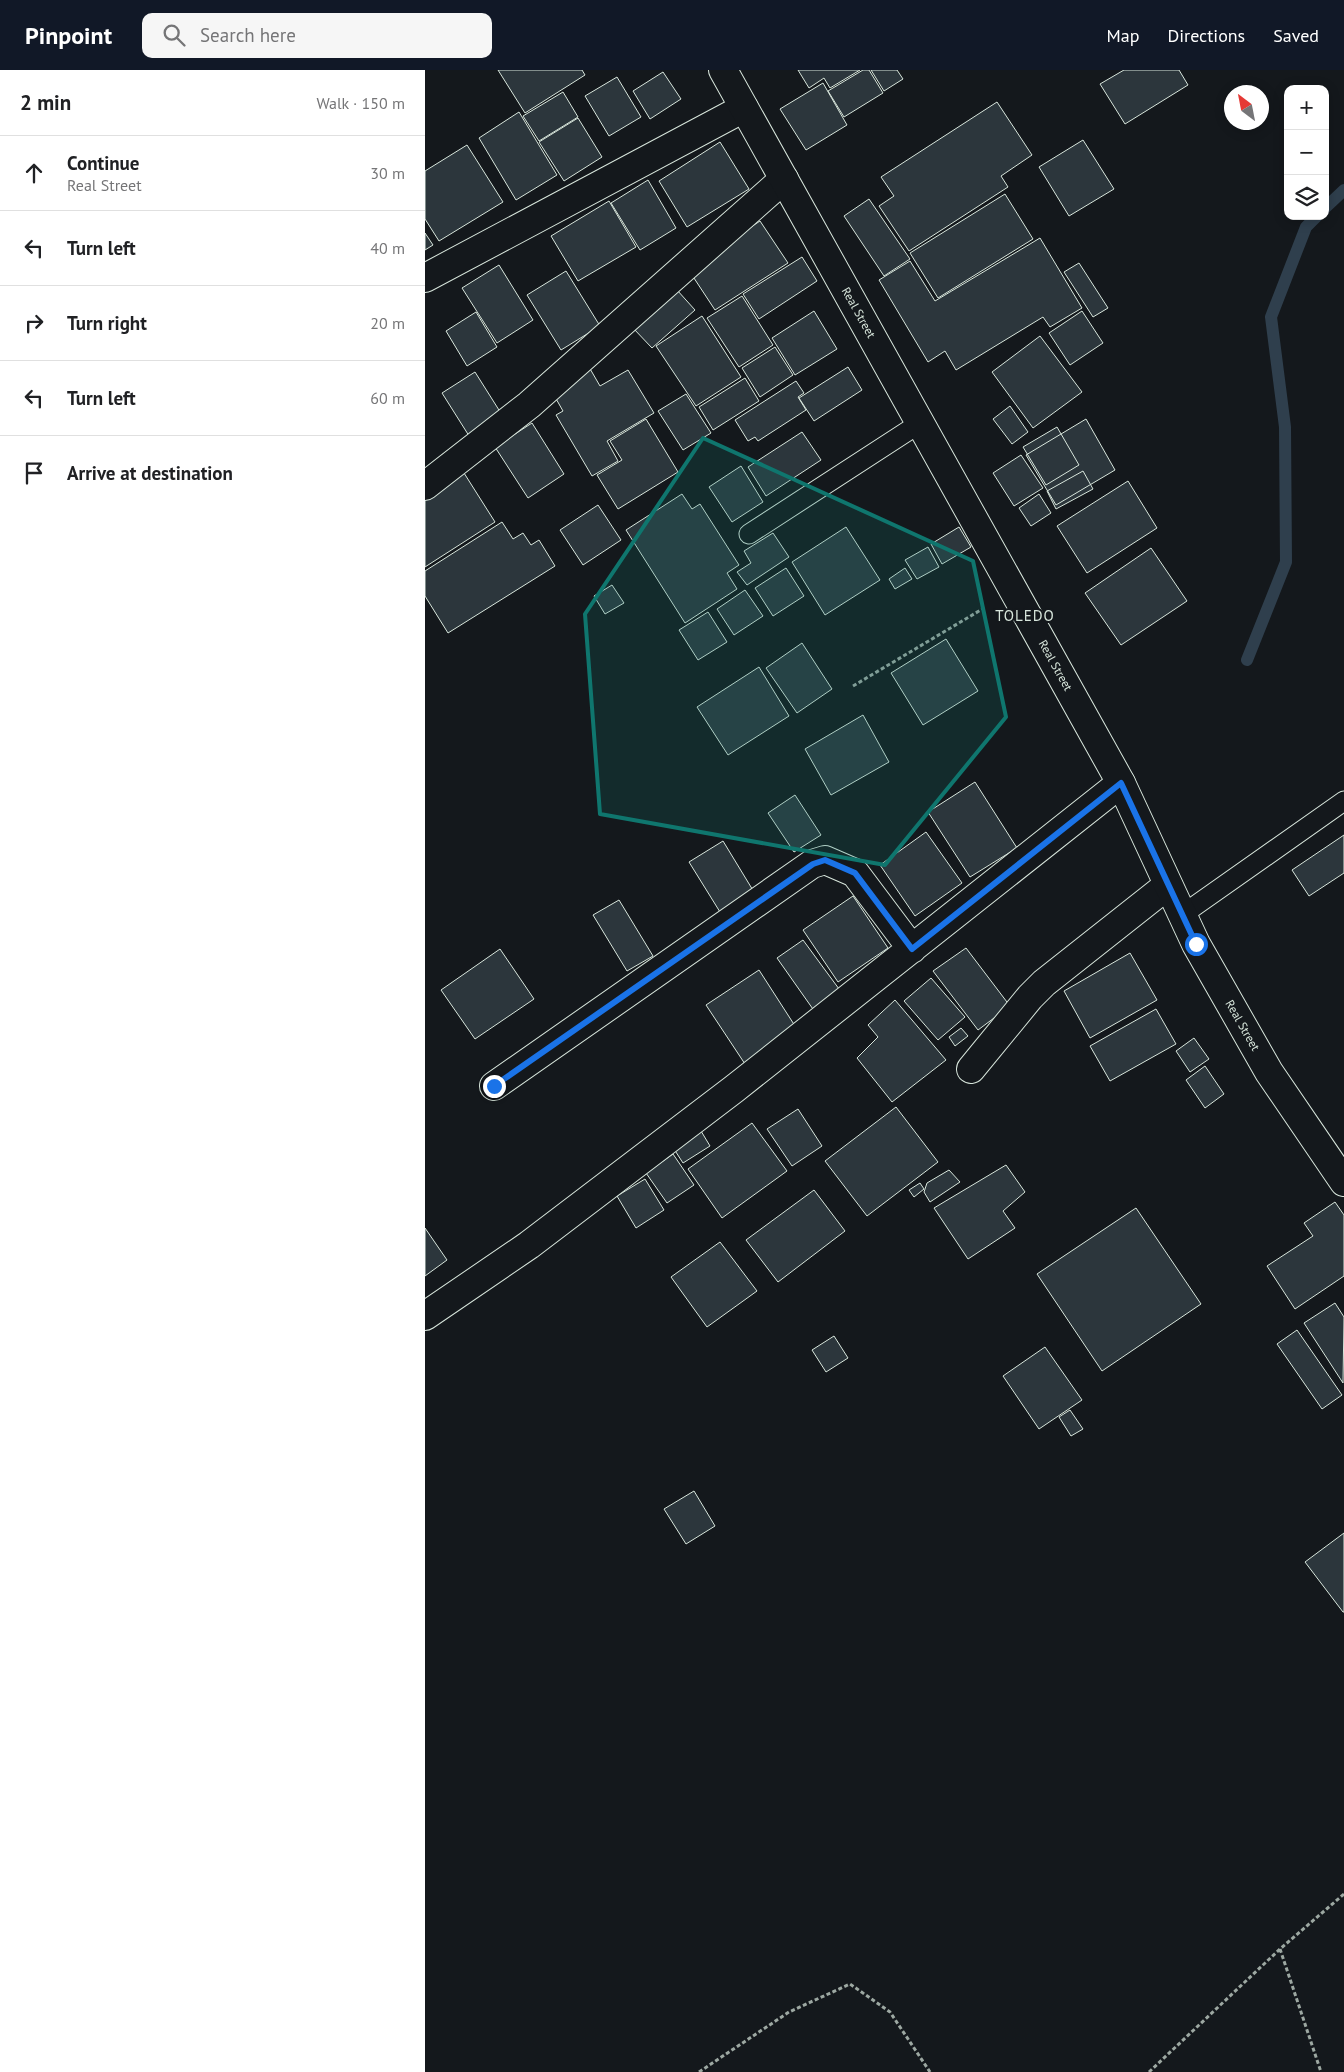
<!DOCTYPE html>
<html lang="en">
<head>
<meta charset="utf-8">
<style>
  body { margin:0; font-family:"PT Sans",sans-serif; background:#f6f6f6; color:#202124 }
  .controls { position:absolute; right:15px; top:15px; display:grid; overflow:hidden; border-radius:10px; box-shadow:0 2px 12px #0003 }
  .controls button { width:45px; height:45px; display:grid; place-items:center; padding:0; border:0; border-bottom:1px solid #e0e0e0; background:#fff; color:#202124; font:25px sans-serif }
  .compass { position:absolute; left:799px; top:15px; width:45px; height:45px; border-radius:50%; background:#fff; box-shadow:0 2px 12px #0003; rotate:328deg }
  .stop { position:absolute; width:15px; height:15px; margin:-11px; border:4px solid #1a73e8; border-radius:50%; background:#fff }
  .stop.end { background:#1a73e8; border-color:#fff; box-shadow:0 1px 5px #0008 }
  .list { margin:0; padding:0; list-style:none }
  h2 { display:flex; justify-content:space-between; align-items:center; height:65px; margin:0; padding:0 20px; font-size:21px }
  h2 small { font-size:16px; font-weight:400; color:#757577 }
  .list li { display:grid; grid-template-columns:32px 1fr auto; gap:15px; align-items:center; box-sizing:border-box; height:75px; padding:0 20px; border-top:1px solid #e0e0e0 }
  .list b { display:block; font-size:19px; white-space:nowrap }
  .list p { margin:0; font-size:16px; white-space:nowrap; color:#757577 }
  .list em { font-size:16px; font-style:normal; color:#757577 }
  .icon { flex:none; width:28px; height:28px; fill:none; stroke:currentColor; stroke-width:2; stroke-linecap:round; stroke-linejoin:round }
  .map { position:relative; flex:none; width:919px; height:2002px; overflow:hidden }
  header { display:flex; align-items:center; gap:30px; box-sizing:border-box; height:70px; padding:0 25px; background:#111827; color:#fff }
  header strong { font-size:24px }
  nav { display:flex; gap:28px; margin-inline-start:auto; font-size:18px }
  .search { width:350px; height:45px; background:#f6f6f6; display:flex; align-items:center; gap:12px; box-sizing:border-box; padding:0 18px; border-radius:10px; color:#757577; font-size:19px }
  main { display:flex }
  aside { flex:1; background:#fff }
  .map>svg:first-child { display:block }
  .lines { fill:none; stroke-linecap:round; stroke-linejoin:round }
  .stream { stroke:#2f3f4d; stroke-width:12 }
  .building { fill:#2c363c; stroke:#d8e6dc }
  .lane-casing { stroke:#d8e6dc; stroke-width:21 }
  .street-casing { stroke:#d8e6dc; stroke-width:30 }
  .secondary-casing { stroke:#d8e6dc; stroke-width:30 }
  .path { stroke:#9da8a2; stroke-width:3; stroke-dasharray:4 2.5; stroke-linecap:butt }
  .lane { stroke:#14181c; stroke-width:19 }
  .street { stroke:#14181c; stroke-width:28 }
  .secondary { stroke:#14181c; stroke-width:28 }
  .route { stroke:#1a73e8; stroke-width:6 }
  .marked { fill:#0f766e; fill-opacity:0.2; stroke:#0f766e; stroke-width:4; stroke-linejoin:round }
  .labels { text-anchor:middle; stroke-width:4; stroke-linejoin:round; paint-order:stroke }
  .street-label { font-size:12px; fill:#d8e6dc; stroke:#14181c }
  .quarter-label { font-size:15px; letter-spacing:1px; fill:#d8e6dc; stroke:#14181c }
</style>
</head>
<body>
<header>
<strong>Pinpoint</strong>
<div class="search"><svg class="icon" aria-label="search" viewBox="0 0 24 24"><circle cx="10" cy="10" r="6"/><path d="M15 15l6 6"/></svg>Search here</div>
<nav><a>Map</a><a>Directions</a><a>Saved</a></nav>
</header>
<main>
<aside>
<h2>2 min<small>Walk · 150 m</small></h2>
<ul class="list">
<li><svg class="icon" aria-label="ahead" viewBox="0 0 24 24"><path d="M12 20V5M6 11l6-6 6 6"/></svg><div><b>Continue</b><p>Real Street</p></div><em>30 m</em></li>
<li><svg class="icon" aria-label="left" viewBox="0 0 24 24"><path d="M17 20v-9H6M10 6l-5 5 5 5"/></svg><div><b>Turn left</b></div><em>40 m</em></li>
<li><svg class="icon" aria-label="right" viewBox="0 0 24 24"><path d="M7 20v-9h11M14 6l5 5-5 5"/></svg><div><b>Turn right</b></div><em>20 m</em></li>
<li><svg class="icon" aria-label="left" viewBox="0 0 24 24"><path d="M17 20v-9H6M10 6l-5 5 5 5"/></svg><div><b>Turn left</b></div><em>60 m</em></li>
<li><svg class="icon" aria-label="arrive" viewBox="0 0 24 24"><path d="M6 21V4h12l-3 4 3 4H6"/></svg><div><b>Arrive at destination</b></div></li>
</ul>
</aside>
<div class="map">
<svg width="919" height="2002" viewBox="0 0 919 2002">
  <rect width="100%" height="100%" fill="#14181c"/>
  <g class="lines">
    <path class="stream" d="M 900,138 L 919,120
      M 822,590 L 861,492 L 860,357 L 846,247 L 881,157 L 892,146"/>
  </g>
  <path class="building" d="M 73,0 L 157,0 L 160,5 L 100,43 Z
    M 373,0 L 435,0 L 405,18 L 399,8 L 384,18 Z
    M 438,0 L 444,0 L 458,23 L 419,47 L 403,21 Z
    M 446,0 L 472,0 L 478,9 L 459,21 Z
    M 699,0 L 754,0 L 763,15 L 700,54 L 675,14 Z
    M 238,2 L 256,29 L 225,49 L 208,21 Z
    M 192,7 L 216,47 L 184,66 L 160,26 Z
    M 398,13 L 422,55 L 381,80 L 355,39 Z
    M 138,22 L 153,47 L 114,71 L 98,46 Z
    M 572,32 L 607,85 L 576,106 L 583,117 L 484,181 L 454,136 L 469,126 L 456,107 Z
    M 94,42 L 132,105 L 91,130 L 54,68 Z
    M 153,48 L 177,87 L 139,111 L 114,72 Z
    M 658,70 L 689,119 L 644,146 L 614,97 Z
    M 295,72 L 324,119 L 262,157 L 234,111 Z
    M 42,75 L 78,132 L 14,171 L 0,149 L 0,101 Z
    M 223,110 L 251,158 L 215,180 L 186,133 Z
    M 580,124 L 608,169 L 513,228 L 485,183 Z
    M 444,129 L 485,189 L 459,206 L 419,146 Z
    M 184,131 L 211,177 L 153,211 L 126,166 Z
    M 335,151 L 363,193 L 290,240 L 263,199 Z
    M 0,163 L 8,175 L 0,180 Z
    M 615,168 L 657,238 L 625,257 L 618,247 L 531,300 L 520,281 L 503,292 L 454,210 L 485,191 L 510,231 Z
    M 377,187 L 392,211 L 334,249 L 318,224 Z
    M 654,193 L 683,238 L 668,247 L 639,202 Z
    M 74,195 L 108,250 L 72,273 L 37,218 Z
    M 141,201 L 175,256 L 136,280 L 102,225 Z
    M 252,220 L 270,240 L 227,278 L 208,258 Z
    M 317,226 L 348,275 L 314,297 L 282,248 Z
    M 389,241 L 412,279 L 370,305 L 347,268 Z
    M 657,241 L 678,273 L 645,295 L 624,263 Z
    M 51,242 L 72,277 L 42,296 L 21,261 Z
    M 277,246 L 316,307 L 271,336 L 231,276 Z
    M 615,266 L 657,322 L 608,358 L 567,302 Z
    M 350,277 L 368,305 L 335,327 L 317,298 Z
    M 164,297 L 175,316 L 203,300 L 229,343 L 182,371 L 193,391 L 167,406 L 131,345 L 138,341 L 126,320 Z
    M 423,297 L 437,320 L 389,351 L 374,328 Z
    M 50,302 L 79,348 L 46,369 L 17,323 Z
    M 320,308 L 334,331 L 288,360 L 274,337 Z
    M 371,311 L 379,323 L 373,327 L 381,340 L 333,371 L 330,367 L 323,371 L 310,350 Z
    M 261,324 L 286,363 L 258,380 L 233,341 Z
    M 585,336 L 603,362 L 587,374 L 568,349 Z
    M 221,349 L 253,402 L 193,439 L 172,405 L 197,390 L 185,371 Z
    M 661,349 L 690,400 L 631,435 L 601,385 Z
    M 107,353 L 139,404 L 103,428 L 70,377 Z
    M 632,357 L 654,395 L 621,415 L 598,377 Z
    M 377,362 L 396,390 L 341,426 L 323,397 Z
    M 596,385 L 618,418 L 589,436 L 568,403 Z
    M 316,396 L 338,432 L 307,452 L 284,417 Z
    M 658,401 L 668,419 L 631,439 L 622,421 Z
    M 39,403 L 70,452 L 0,497 L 0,428 Z
    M 703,411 L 732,458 L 662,503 L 632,456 Z
    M 257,424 L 267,439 L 275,434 L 314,495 L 302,503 L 312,519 L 260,553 L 201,460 Z
    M 614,424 L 626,443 L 606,456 L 594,438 Z
    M 173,435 L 196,470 L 158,495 L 135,460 Z
    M 77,452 L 88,469 L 98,463 L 106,475 L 114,470 L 130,496 L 23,563 L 0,526 L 0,501 Z
    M 421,457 L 455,510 L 400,545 L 367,492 Z
    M 534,457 L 546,477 L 517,494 L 506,474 Z
    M 348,463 L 364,487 L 322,515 L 312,502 L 326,493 L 319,481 Z
    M 503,477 L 514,497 L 492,509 L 480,490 Z
    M 726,478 L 762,531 L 696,575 L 660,523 Z
    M 361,498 L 379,526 L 348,546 L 330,518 Z
    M 480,498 L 487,509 L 470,519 L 464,509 Z
    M 187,515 L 199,533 L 180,544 L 169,526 Z
    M 320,520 L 338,546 L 309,565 L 292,539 Z
    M 283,542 L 302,572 L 273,590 L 254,560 Z
    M 521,569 L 553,621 L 498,655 L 466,603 Z
    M 377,573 L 407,619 L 372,643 L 341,598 Z
    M 334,597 L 364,646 L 303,685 L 272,637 Z
    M 438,645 L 464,692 L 406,725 L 380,679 Z
    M 550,712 L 592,778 L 545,807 L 503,742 Z
    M 370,725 L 396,765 L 369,782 L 343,743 Z
    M 501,762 L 537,813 L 490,846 L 455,795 Z
    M 919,765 L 919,803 L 884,826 L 867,800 Z
    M 298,771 L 329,822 L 295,842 L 264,792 Z
    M 428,826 L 463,878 L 413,912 L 378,860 Z
    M 194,830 L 228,886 L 202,901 L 168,845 Z
    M 378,870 L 417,923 L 390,942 L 352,888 Z
    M 541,878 L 585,936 L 553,960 L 508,901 Z
    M 75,879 L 109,929 L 50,969 L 16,920 Z
    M 705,883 L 732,930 L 665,968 L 639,921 Z
    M 334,900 L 372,959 L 320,994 L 281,935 Z
    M 506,908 L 540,947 L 513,970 L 479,931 Z
    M 470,930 L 521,990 L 467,1032 L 432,988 L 453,967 L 443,955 Z
    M 731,939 L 751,974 L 685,1011 L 665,976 Z
    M 536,958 L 543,966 L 530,976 L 524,967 Z
    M 769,968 L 784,989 L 765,1002 L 751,981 Z
    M 780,996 L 799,1024 L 780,1038 L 761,1010 Z
    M 471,1037 L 513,1092 L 442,1146 L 400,1091 Z
    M 373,1039 L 397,1076 L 367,1096 L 342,1059 Z
    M 327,1053 L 362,1101 L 297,1148 L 263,1099 Z
    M 276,1061 L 285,1076 L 258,1093 L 249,1079 Z
    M 248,1084 L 269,1115 L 242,1133 L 221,1103 Z
    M 581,1095 L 600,1122 L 578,1141 L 590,1158 L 543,1189 L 509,1138 Z
    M 524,1100 L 535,1112 L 505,1132 L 499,1122 L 502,1113 Z
    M 220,1109 L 239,1140 L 211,1158 L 192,1126 Z
    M 495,1113 L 499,1119 L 489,1127 L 484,1120 Z
    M 389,1120 L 420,1161 L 353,1212 L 321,1170 Z
    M 910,1132 L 919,1145 L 919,1206 L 870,1239 L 842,1196 L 888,1166 L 879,1153 Z
    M 711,1138 L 776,1234 L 677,1301 L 612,1204 Z
    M 0,1158 L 22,1190 L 0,1206 Z
    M 295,1172 L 332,1221 L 282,1257 L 246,1207 Z
    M 910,1233 L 919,1247 L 918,1313 L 879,1253 Z
    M 872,1260 L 917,1325 L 897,1339 L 852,1274 Z
    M 409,1266 L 423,1288 L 401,1302 L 387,1280 Z
    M 620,1277 L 657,1330 L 614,1359 L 578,1306 Z
    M 645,1340 L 658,1359 L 646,1366 L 634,1347 Z
    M 269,1421 L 290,1456 L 261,1474 L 239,1439 Z
    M 919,1463 L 919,1542 L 918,1542 L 880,1492 Z"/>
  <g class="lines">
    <defs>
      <path id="lane" d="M 324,464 L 495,353
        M 757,845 L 919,731"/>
      <path id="street" d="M 0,208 L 319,38
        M 0,416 L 104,335 L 359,109
        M 546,999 L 605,927 L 619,913 L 743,815
        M 69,1016 L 387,794 L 400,790 L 430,803 L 487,879
        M 0,1246 L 104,1175 L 309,1019 L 696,713"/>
      <g id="secondary">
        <path id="s1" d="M 298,0 L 696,713 L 771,874 L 844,1002 L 919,1112"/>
      </g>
    </defs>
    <use href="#lane" class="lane-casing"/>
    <use href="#street" class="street-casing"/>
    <use href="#secondary" class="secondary-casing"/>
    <path class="path" d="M 428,616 L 559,538
      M 855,1879 L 896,2002
      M 274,2002 L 364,1942 L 425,1914 L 465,1942 L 505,2002
      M 724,2002 L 855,1879 L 919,1824"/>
    <use href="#lane" class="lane"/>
    <use href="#street" class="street"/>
    <use href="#secondary" class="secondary"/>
  </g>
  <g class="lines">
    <path class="route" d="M 69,1016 L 388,794 L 400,790 L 430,803 L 487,879 L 696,713 L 771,874"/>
  </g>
  <path class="marked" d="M 278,368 L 548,491 L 581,647 L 460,795 L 175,744 L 160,544 Z"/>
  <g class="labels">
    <g class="street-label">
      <text dy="4" stroke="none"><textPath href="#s1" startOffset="278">Real Street</textPath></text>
      <text dy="4" stroke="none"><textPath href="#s1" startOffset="682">Real Street</textPath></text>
      <text dy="4" stroke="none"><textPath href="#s1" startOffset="1088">Real Street</textPath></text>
    </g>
    <g class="quarter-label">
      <text x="600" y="551">TOLEDO</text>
    </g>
  </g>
</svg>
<div class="controls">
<button>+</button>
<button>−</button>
<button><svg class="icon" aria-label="layers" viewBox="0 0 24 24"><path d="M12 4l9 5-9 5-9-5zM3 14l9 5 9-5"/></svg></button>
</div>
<svg class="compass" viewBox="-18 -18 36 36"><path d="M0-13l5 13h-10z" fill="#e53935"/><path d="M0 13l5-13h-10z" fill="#757577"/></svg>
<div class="stop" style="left:771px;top:874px"></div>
<div class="stop end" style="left:69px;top:1016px"></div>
</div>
</main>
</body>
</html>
